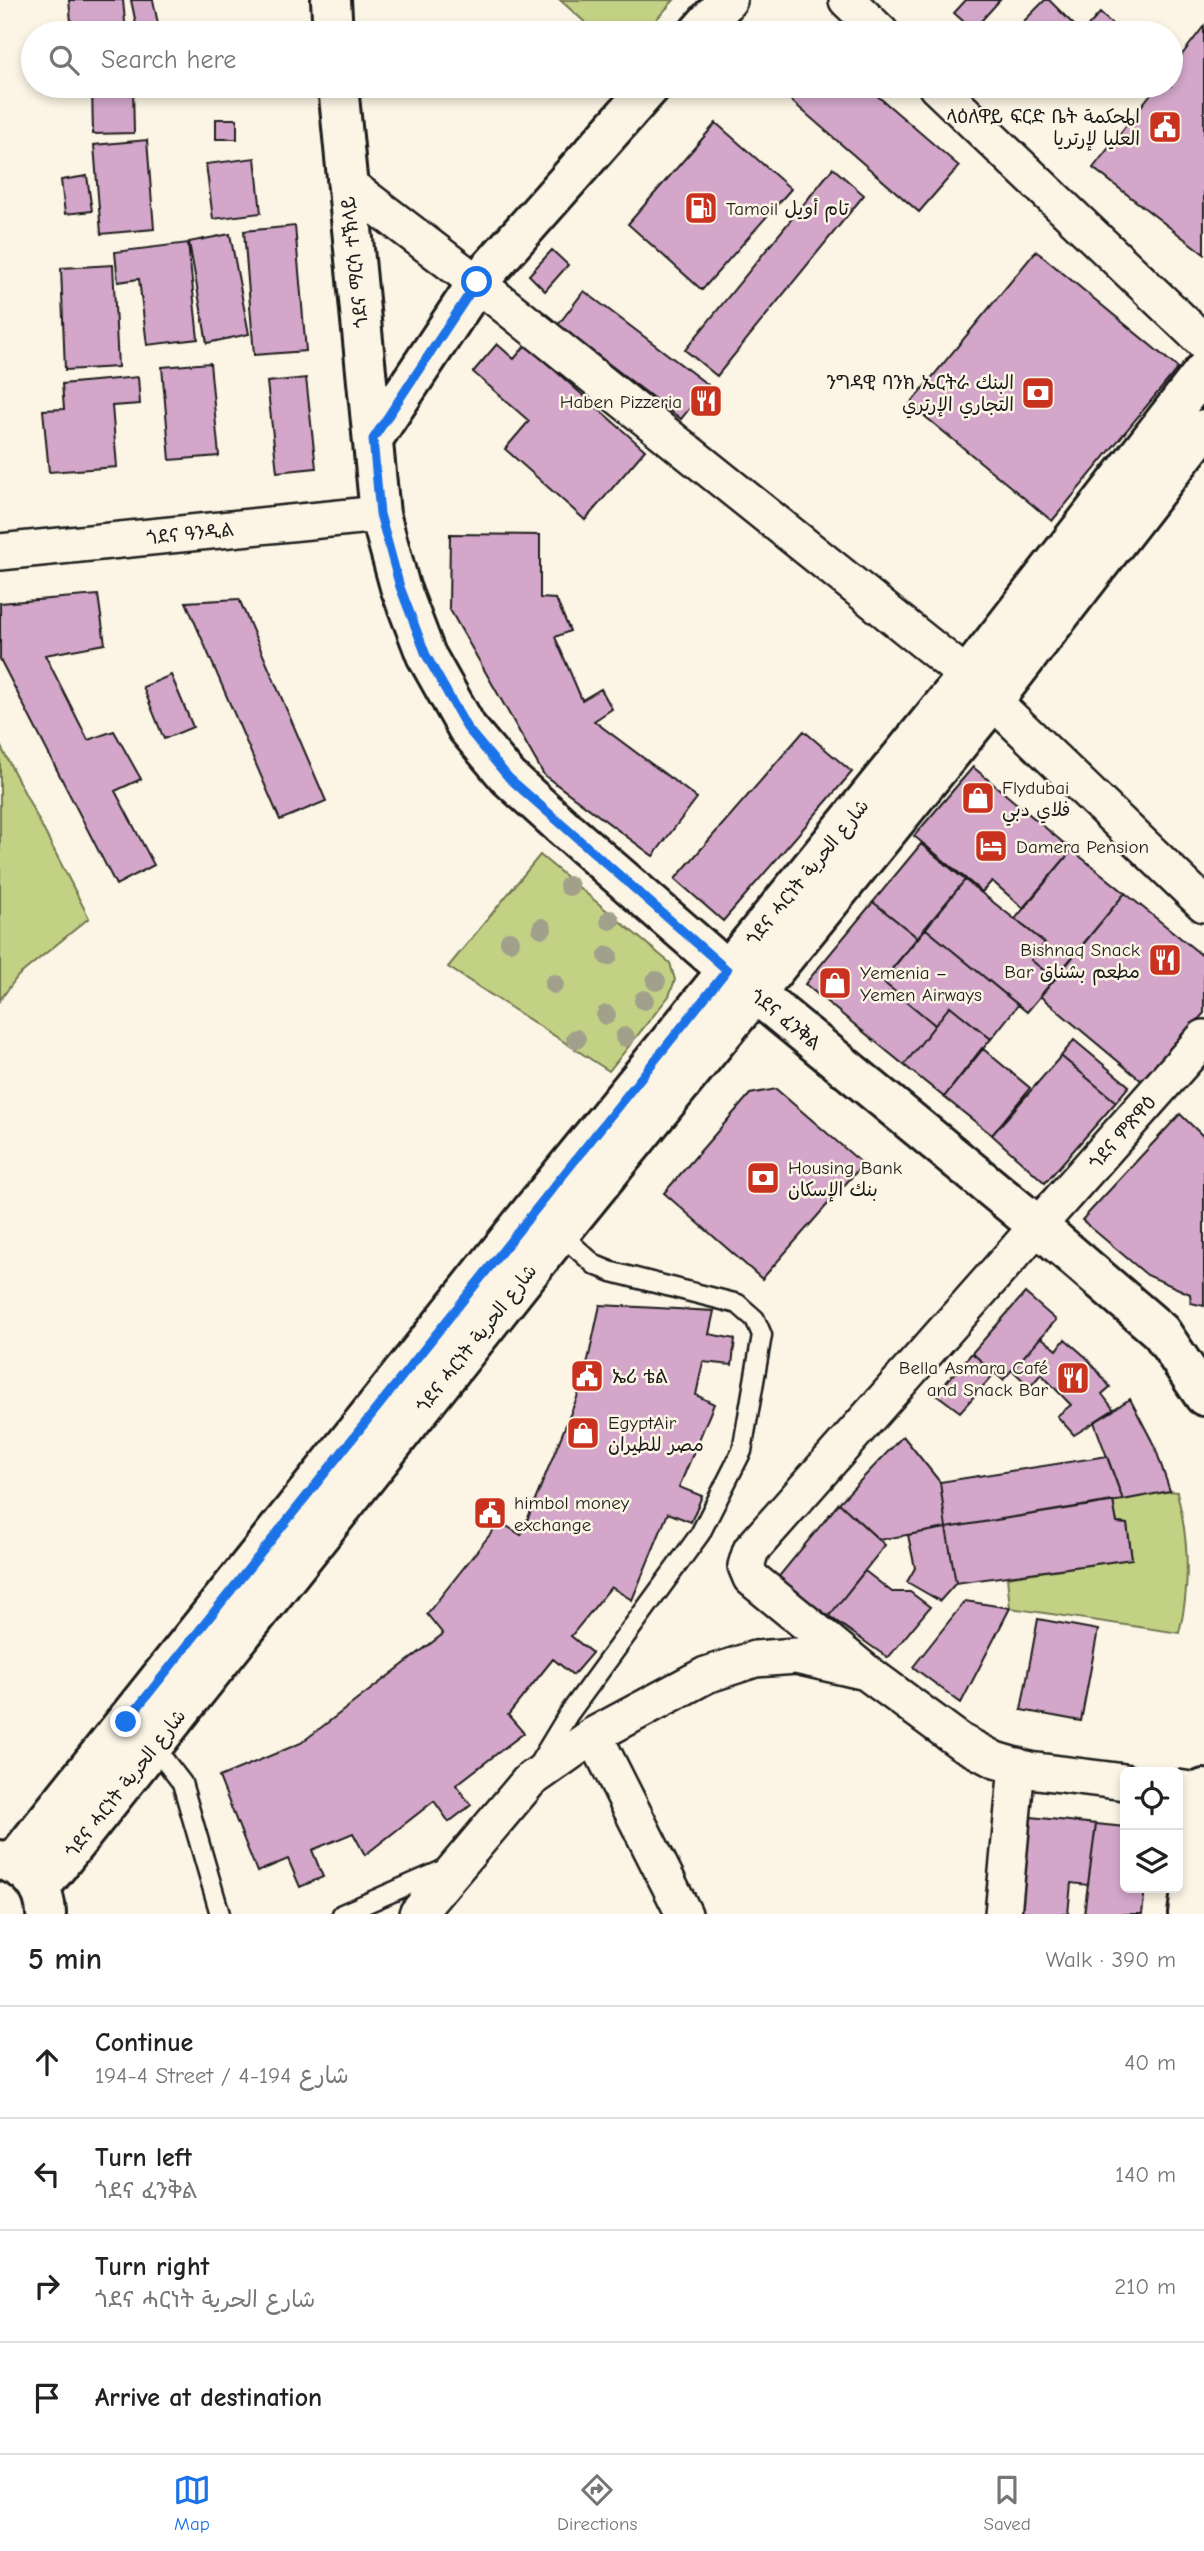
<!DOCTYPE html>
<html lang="en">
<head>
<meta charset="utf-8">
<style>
  body { margin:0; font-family:"Comic Neue","Playpen Sans Arabic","Noto Sans Ethiopic",sans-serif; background:#f2f2f2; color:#222 }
  .controls { position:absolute; right:21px; bottom:21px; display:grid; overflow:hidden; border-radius:10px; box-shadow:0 4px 10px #0003 }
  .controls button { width:63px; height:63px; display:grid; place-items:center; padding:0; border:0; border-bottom:2px solid #e0e0e0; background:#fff; color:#222; font:35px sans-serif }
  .stop { position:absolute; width:21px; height:21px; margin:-16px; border:5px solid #1a73e8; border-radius:50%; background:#fff }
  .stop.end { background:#1a73e8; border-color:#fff; box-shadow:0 2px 7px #0008 }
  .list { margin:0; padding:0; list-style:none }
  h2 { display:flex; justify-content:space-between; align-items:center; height:91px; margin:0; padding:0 28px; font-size:30px }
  h2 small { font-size:23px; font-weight:400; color:#767676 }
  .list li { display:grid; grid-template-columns:46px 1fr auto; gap:21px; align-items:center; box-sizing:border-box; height:112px; padding:0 28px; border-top:2px solid #e0e0e0 }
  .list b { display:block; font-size:26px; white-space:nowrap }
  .list p { margin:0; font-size:23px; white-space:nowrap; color:#767676 }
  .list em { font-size:23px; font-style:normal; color:#767676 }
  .icon { flex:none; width:38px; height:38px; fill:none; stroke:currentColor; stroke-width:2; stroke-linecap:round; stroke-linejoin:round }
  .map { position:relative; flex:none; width:1204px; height:1914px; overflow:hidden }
  .search { position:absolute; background:#fff; box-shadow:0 4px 10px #0003; left:21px; right:21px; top:21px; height:77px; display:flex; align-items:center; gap:18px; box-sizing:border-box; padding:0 24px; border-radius:38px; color:#767676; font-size:26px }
  .sheet { height:539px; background:#fff }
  nav { display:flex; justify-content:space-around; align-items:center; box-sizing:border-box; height:98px; border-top:2px solid #e0e0e0; background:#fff; font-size:19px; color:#767676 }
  nav a { display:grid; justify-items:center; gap:4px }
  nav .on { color:#1a73e8 }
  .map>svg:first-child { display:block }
  .green { fill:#c3d185; stroke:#707650; stroke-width:2 }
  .building { fill:#d4a7ca; stroke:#1c1c1c; stroke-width:2 }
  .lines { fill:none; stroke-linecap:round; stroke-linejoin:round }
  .lane-casing { stroke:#1c1c1c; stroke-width:23 }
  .street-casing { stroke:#1c1c1c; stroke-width:40 }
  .secondary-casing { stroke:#1c1c1c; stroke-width:44 }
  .primary-casing { stroke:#1c1c1c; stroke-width:44 }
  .highway-casing { stroke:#1c1c1c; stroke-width:44 }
  .lane { stroke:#fcf5e5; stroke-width:18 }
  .street { stroke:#fcf5e5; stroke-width:35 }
  .secondary { stroke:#fcf5e5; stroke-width:38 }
  .primary { stroke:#fcf5e5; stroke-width:38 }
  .highway { stroke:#fcf5e5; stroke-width:38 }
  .tree { fill:#a1a08b }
  .route { stroke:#1a73e8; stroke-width:9 }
  .labels { text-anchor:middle; stroke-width:5; stroke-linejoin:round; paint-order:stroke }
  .poi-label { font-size:19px; fill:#1c1c1c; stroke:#fcf5e5; text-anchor:start }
  .street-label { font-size:19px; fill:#1c1c1c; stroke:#fcf5e5 }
</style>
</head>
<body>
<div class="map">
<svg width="1204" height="1914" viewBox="0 0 1204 1914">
  <rect width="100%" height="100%" fill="#fcf5e5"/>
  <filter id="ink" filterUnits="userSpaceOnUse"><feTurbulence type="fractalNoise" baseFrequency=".0143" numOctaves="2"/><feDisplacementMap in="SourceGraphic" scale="14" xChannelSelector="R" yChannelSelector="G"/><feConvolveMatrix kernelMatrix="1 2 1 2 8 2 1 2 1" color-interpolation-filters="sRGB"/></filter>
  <g filter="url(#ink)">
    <path class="green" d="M 560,0 L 674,0 L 644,33 L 597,33 Z
      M 0,745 L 89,918 L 18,976 L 0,1000 Z
      M 540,855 L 670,963 L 675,980 L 669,996 L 609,1071 L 448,967 Z
      M 1170,1491 L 1177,1492 C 1189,1540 1191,1585 1179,1633 L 1010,1608 L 1007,1577 L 1132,1559 L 1127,1524 L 1117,1523 L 1113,1501 Z"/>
    <path class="building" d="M 69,0 L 123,0 L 126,33 L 72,33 Z
      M 131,0 L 153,0 L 160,33 L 138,33 Z
      M 966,0 L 1000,0 L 973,30 L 954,13 Z
      M 1045,0 L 1049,0 L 1082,33 L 1012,33 Z
      M 1100,13 L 1122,33 L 1086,33 L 1084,31 Z
      M 1204,26 L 1204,254 L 1093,168 L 1157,86 L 1171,86 L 1171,69 Z
      M 92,86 L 133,86 L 134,133 L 93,134 Z
      M 784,86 L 866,86 L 959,166 L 919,212 L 780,91 Z
      M 216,119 L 237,119 L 237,139 L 216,139 Z
      M 716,123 L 791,189 L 702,290 L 628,224 Z
      M 147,140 L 154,229 L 101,234 L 94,145 Z
      M 255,158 L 261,213 L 213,219 L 206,164 Z
      M 833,168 L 864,195 L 717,376 L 685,350 Z
      M 87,176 L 92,211 L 65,214 L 61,180 Z
      M 295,226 L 306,351 L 254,355 L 244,231 Z
      M 230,234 L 249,334 L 207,343 L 189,242 Z
      M 188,243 L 198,339 L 147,345 L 139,279 L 118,282 L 115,252 Z
      M 552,250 L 568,265 L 545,291 L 529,275 Z
      M 1036,251 L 1178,368 L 1052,521 L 910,404 Z
      M 113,265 L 118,367 L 65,370 L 61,268 Z
      M 584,291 L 708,385 L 681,419 L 558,325 Z
      M 497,344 L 514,359 L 526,345 L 645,450 L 585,520 L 505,449 L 529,421 L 473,372 Z
      M 210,363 L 219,456 L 170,460 L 162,367 Z
      M 138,377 L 140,404 L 112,406 L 117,467 L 49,472 L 43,410 L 64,409 L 62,384 Z
      M 306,378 L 316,468 L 277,472 L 267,382 Z
      M 450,534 L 540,535 L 540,598 L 556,599 L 570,631 L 555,637 L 582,700 L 601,689 L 612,709 L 594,721 L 697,798 L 653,856 L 544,775 L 449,608 Z
      M 98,595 L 105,644 L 45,655 L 88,740 L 114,731 L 141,779 L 115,791 L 154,865 L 116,885 L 0,659 L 0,603 Z
      M 239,599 L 326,801 L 280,820 L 186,602 Z
      M 171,675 L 193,727 L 164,739 L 143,687 Z
      M 804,731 L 852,772 L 723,921 L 675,879 Z
      M 973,767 L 1072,850 L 1023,908 L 992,881 L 982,892 L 914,836 Z
      M 921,844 L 965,880 L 918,938 L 873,902 Z
      M 1072,850 L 1125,893 L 1055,979 L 1031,960 L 1045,943 L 1015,919 Z
      M 965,880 L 1045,943 L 1031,960 L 1055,979 L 1027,1012 L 925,928 Z
      M 1125,893 L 1204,957 L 1204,1013 L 1143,1082 L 1040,996 Z
      M 873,902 L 918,938 L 882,981 L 935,1025 L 904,1065 L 805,984 Z
      M 925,928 L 1018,1005 L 991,1039 L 950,1006 L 935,1025 L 882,981 Z
      M 950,1006 L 991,1039 L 944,1097 L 904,1065 Z
      M 1074,1040 L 1129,1086 L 1116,1102 L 1061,1056 Z
      M 982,1048 L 1030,1088 L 992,1135 L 944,1097 Z
      M 1061,1056 L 1116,1102 L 1045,1183 L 992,1135 Z
      M 776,1089 L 863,1164 L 762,1279 L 664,1193 L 750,1094 Z
      M 1180,1114 L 1204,1137 L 1204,1306 L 1191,1303 L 1190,1294 L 1147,1275 L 1082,1220 Z
      M 1025,1293 L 1056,1320 L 1003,1380 L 972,1353 Z
      M 600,1305 L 714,1311 L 709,1334 L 735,1339 L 732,1365 L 703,1362 L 696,1395 L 714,1404 L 679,1487 L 702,1496 L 691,1522 L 668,1513 L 632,1600 L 611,1587 L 571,1636 L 592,1653 L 573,1675 L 553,1659 L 508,1715 L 524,1733 L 456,1785 L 471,1805 L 449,1822 L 434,1801 L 365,1855 L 353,1833 L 312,1850 L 323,1877 L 300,1887 L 288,1859 L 257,1872 L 219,1777 L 301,1743 L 443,1634 L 427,1614 L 500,1522 L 521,1535 L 583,1383 Z
      M 1041,1337 L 1057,1350 L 1065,1339 L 1088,1359 L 1110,1387 L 1102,1394 L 1114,1410 L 1074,1435 L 1057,1416 L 1071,1405 L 1041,1374 L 1030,1387 L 1012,1370 Z
      M 972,1353 L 995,1373 L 960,1412 L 936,1394 Z
      M 1130,1399 L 1155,1447 L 1170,1491 L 1123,1500 L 1094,1422 Z
      M 903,1436 L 940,1482 L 946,1528 L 879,1540 L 839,1503 Z
      M 1107,1456 L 1123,1500 L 946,1528 L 940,1482 Z
      M 1113,1501 L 1117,1523 L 1127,1524 L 1132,1559 L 956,1583 L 946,1528 Z
      M 839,1503 L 885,1545 L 829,1616 L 776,1580 Z
      M 946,1528 L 956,1583 L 940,1601 L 907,1582 L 915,1568 L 908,1535 Z
      M 865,1571 L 892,1592 L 910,1592 L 930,1607 L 888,1658 L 829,1616 Z
      M 965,1601 L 1010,1608 L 961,1703 L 913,1667 Z
      M 1038,1619 L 1098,1630 L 1081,1721 L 1021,1710 Z
      M 1031,1817 L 1096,1824 L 1088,1885 L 1071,1883 L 1068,1914 L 1019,1914 Z
      M 1096,1824 L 1125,1827 L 1125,1888 L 1145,1888 L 1142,1914 L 1084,1914 Z"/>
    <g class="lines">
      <defs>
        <path id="lane" d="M 152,1744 L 182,1783 L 220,1914
          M 539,1763 L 568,1715 L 700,1534 L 742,1451 L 762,1335 L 755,1319 L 738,1304 L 612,1272 L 595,1265 L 556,1230
          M 342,1914 L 445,1869"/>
        <path id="street" d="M 847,0 L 881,33
          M 936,86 L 1204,342
          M 346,183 L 477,283 L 967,676 L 1204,904
          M 0,552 L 380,514
          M 866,1672 L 751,1578 L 746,1566 L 751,1550 L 1204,1038
          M 594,1735 L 684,1914
          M 1178,1788 L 1204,1792
          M 417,1914 L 529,1781 L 594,1735 L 706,1675 L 755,1659 L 796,1656 L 866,1672 L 961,1742 L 995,1760 L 1029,1770 L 1125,1782
          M 1003,1914 L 1017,1766"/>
        <path id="secondary" d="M 331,0 L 333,33
          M 698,33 L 727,0
          M 338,86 L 380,514 L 400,587 L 426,655 L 467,728 L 509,778 L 565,829 L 727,970 L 1039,1227 L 1161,1332 L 1204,1396
          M 373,439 L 477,283 L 651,86
          M 1188,1914 L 1204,1789"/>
        <path id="primary" d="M 13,1863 L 534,1208 L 967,676 L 1204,371
          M 40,1888 L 560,1233 L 993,701 L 1204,429"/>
        <path id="highway" d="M 0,1860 C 27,1866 45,1886 46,1914"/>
      </defs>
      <use href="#lane" class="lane-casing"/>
      <use href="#street" class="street-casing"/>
      <use href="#secondary" class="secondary-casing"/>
      <use href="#primary" class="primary-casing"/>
      <use href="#highway" class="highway-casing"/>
      <use href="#lane" class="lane"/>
      <use href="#street" class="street"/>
      <use href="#secondary" class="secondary"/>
      <use href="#primary" class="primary"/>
      <use href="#highway" class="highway"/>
    </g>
    <g class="tree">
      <circle cx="569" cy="886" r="10"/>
      <circle cx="610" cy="920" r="10"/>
      <circle cx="542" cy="928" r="10"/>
      <circle cx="510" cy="941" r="10"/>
      <circle cx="608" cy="956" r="10"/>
      <circle cx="656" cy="981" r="10"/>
      <circle cx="554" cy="984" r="10"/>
      <circle cx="644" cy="1000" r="10"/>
      <circle cx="606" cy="1015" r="10"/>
      <circle cx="625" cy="1037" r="10"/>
      <circle cx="576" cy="1039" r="10"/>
    </g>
  </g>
  <g class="lines" filter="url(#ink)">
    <path class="route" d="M 126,1722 L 727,970 L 509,778 L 467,728 L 426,655 L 400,587 L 380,514 L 373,439 L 477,282"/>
  </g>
  <defs>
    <symbol id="civic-square" viewBox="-11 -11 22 22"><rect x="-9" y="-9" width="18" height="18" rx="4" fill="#c8321e" stroke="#fcf5e5"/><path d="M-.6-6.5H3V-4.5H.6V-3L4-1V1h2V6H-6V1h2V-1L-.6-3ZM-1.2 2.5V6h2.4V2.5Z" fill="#fff"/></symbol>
    <symbol id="fuel-square" viewBox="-11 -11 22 22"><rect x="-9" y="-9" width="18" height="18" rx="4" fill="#c8321e" stroke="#fcf5e5"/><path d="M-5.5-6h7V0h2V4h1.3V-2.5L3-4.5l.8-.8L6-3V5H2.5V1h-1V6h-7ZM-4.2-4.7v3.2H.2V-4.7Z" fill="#fff"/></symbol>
    <symbol id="bank-square" viewBox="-11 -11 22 22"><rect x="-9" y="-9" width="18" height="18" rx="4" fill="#c8321e" stroke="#fcf5e5"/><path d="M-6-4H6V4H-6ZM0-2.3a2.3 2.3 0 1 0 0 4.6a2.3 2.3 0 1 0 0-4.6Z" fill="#fff"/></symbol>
    <symbol id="restaurant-square" viewBox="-11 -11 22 22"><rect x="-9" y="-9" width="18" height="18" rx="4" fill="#c8321e" stroke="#fcf5e5"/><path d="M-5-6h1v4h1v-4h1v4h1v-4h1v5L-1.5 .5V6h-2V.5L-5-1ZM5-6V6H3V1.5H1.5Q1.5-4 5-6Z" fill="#fff"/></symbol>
    <symbol id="shop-square" viewBox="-11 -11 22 22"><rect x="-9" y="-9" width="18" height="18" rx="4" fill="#c8321e" stroke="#fcf5e5"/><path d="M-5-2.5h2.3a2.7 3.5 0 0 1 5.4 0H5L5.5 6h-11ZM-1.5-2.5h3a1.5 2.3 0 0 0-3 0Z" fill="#fff"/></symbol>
    <symbol id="hotel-square" viewBox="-11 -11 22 22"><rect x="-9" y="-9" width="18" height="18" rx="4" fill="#c8321e" stroke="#fcf5e5"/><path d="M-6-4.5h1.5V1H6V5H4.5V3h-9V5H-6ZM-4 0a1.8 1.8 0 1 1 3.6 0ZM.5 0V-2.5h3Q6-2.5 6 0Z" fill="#fff"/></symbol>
  </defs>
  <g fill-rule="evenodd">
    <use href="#civic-square" x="1146" y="108" width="38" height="38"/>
    <use href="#fuel-square" x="682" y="189" width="38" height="38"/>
    <use href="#bank-square" x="1019" y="374" width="38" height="38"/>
    <use href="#restaurant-square" x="687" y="382" width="38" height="38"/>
    <use href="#shop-square" x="959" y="779" width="38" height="38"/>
    <use href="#hotel-square" x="972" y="827" width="38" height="38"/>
    <use href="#restaurant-square" x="1146" y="941" width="38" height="38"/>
    <use href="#shop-square" x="816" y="964" width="38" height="38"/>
    <use href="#bank-square" x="744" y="1159" width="38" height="38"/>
    <use href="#civic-square" x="568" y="1357" width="38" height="38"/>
    <use href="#restaurant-square" x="1054" y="1359" width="38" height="38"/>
    <use href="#shop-square" x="564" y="1414" width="38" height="38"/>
    <use href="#civic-square" x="471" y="1494" width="38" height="38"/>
  </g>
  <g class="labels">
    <g class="poi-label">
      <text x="1140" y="123" text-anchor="end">ላዕለዋይ ፍርድ ቤት المحكمة<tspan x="1140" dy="22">العليا لإرتريا</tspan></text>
      <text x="726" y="215">Tamoil تام أويل</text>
      <text x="1014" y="389" text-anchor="end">ንግዳዊ ባንክ ኤርትራ البنك<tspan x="1014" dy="22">التجاري الإرتري</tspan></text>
      <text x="682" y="408" text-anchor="end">Haben Pizzeria</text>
      <text x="1002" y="794">Flydubai<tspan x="1002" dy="22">فلاي دبي</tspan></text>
      <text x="1016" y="853">Damera Pension</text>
      <text x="1140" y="956" text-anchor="end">Bishnaq Snack<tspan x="1140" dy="22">Bar مطعم بشناق</tspan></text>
      <text x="860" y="979">Yemenia –<tspan x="860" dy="22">Yemen Airways</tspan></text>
      <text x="788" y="1174">Housing Bank<tspan x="788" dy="22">بنك الإسكان</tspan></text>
      <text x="1048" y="1374" text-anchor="end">Bella Asmara Café<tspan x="1048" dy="22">and Snack Bar</tspan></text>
      <text x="612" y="1383">ኤሪ ቴል</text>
      <text x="608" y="1429">EgyptAir<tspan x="608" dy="22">مصر للطيران</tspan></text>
      <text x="514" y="1509">himbol money<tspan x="514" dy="22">exchange</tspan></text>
    </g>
    <g class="street-label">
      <text transform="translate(354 262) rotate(-96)" y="7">ጎደና ማርሳ ተኽላይ</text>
      <text transform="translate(190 533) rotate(-6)" y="7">ጎደና ዓንዲል</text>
      <text transform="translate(807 872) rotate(-51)" y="7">ጎደና ሓርነት شارع الحرية</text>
      <text transform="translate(786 1019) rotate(39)" y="7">ጎደና ፈንቅል</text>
      <text transform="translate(1122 1132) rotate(-49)" y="7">ጎደና ምጽዋዕ</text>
      <text transform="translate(476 1338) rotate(-52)" y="7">ጎደና ሓርነት شارع الحرية</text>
      <text transform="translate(125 1783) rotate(-52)" y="7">ጎደና ሓርነት شارع الحرية</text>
    </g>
  </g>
</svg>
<div class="controls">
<button><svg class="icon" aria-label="locate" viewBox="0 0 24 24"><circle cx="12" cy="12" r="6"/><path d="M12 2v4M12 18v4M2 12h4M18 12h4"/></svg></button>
<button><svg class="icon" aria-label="layers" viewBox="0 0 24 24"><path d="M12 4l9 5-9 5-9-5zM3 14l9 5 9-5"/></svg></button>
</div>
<div class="stop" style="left:477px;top:282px"></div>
<div class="stop end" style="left:126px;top:1722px"></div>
<div class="search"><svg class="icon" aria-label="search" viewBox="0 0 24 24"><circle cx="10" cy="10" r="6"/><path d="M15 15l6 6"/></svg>Search here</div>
</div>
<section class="sheet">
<h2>5 min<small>Walk · 390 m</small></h2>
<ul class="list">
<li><svg class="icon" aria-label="ahead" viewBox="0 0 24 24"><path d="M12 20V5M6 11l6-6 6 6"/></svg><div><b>Continue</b><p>194-4 Street / شارع 194-4</p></div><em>40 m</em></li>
<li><svg class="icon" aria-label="left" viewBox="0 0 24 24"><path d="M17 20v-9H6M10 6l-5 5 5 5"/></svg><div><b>Turn left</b><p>ጎደና ፈንቅል</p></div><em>140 m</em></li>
<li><svg class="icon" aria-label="right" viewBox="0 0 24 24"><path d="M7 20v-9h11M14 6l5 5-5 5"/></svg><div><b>Turn right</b><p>ጎደና ሓርነት شارع الحرية</p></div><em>210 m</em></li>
<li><svg class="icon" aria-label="arrive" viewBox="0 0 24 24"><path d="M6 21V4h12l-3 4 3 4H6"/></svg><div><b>Arrive at destination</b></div></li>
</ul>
</section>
<nav>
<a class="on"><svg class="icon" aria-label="map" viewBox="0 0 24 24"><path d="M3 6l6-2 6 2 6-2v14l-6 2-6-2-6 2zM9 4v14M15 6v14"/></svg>Map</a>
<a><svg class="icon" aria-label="directions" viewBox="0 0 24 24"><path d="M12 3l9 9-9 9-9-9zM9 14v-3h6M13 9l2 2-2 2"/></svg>Directions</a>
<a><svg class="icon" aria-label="saved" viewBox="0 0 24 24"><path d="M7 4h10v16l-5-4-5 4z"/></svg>Saved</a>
</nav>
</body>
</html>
